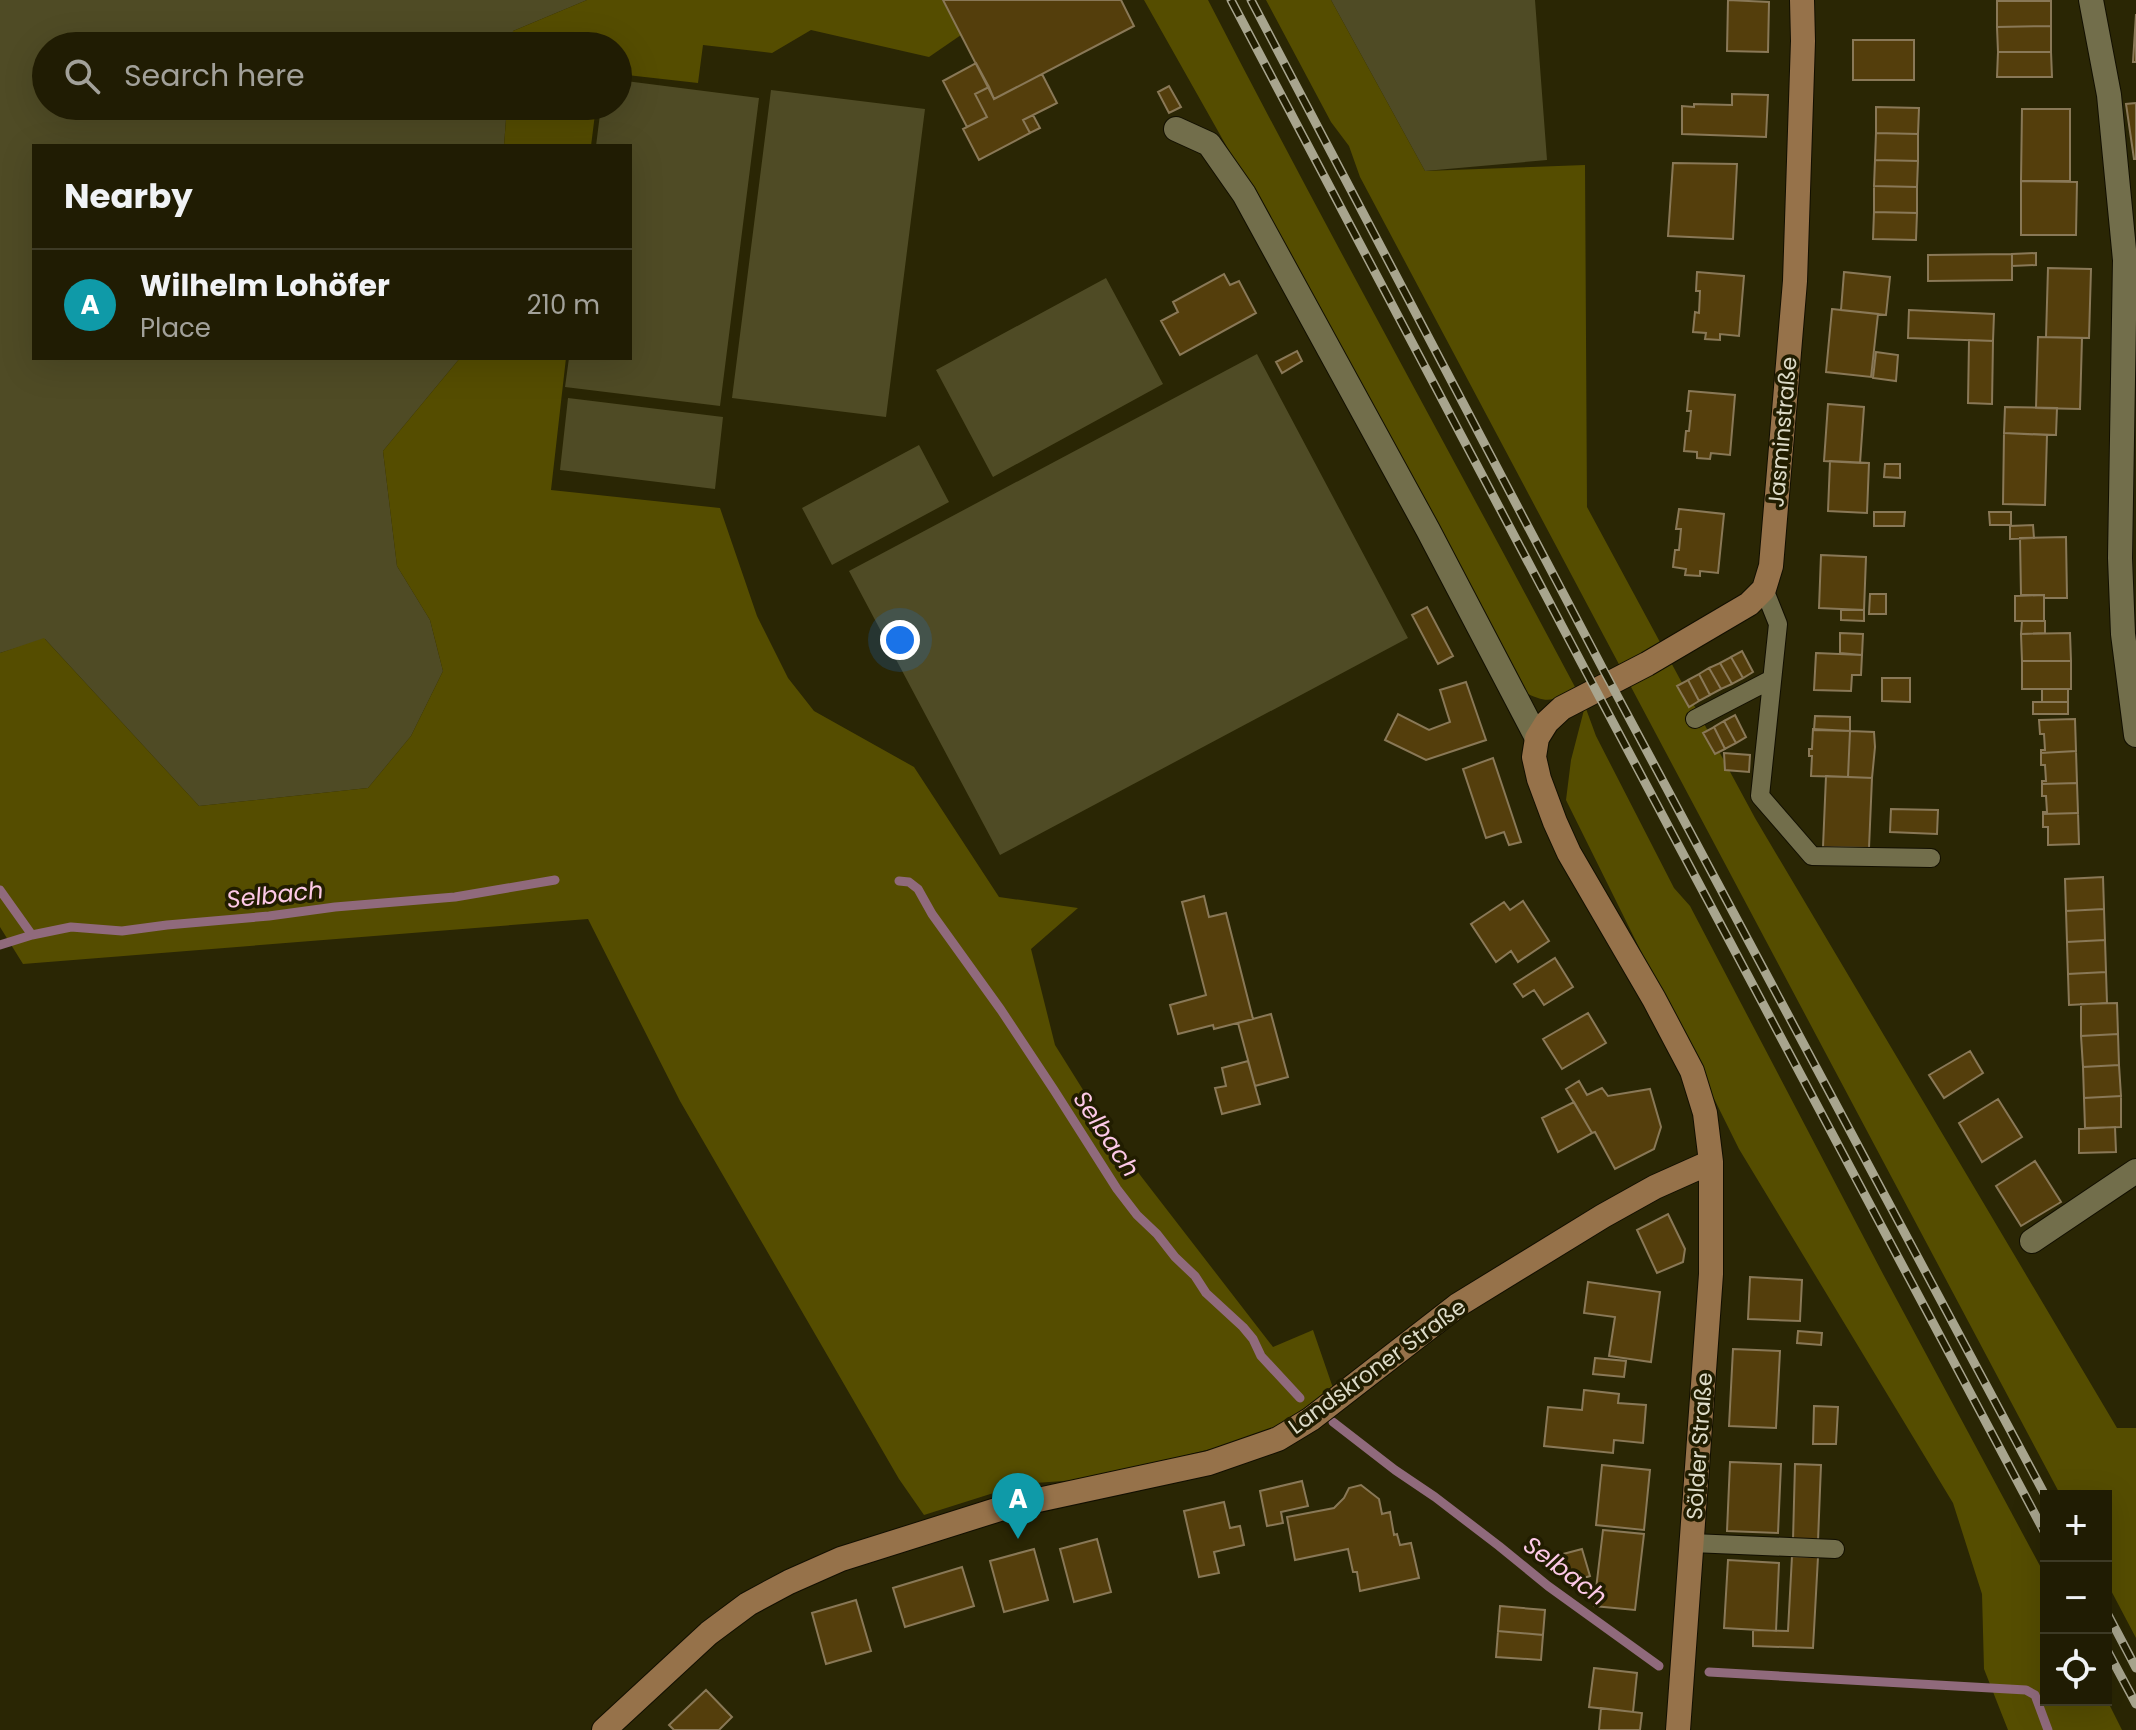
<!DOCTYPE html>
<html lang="en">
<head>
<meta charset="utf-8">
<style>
  body { margin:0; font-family:Poppins,sans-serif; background:#28250d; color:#f1f3f6 }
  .controls { position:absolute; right:24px; bottom:24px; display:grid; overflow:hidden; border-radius:0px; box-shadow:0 8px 32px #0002 }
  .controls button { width:72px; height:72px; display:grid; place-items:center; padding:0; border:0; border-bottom:2px solid #3d3a25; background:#201c03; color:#f1f3f6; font:40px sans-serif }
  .you { position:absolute; left:900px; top:640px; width:28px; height:28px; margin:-20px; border:6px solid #fff; border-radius:50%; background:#1a73e8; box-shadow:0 0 0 12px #1a73e833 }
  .badge { display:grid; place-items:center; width:52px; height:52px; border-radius:50%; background:#adaefb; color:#fff; font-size:26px; font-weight:700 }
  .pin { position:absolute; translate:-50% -66px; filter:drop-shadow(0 2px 4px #0008) }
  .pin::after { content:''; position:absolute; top:42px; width:28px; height:24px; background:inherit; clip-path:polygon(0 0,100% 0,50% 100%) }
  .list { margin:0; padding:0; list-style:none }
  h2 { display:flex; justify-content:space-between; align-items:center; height:104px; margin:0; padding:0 32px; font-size:34px }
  h2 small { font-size:26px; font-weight:400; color:#a2a19a }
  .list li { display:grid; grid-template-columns:52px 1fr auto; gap:24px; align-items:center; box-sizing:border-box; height:112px; padding:0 32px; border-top:2px solid #3d3a25 }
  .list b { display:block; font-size:30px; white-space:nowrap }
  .list p { margin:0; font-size:26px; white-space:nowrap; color:#a2a19a }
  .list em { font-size:26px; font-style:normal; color:#a2a19a }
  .icon { flex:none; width:44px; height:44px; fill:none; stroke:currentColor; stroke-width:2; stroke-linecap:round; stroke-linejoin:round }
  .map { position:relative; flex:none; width:2136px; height:1730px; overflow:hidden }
  .search { position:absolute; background:#201c03; box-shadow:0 8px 32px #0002; left:32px; top:32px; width:600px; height:88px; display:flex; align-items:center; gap:20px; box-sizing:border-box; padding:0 28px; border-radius:44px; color:#a2a19a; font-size:30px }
  .panel { position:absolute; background:#201c03; box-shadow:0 8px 32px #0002; left:32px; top:144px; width:600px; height:216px; border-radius:0px }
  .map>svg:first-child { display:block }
  .green { fill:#4f4b25 }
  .forest { fill:#554d00 }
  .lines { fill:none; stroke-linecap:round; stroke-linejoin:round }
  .stream { stroke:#906a7c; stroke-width:9 }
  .building { fill:#543e0c; stroke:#897857; stroke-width:2 }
  .lane-casing { stroke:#120f00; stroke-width:20 }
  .street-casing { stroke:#120f00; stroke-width:26 }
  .secondary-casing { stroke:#120f00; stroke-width:26 }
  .lane { stroke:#726e4b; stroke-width:18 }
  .street { stroke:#726e4b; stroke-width:24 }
  .secondary { stroke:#96724a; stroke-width:24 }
  .rail-casing { stroke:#a8a58e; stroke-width:9 }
  .rail { stroke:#211d00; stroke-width:6; stroke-dasharray:18; stroke-linecap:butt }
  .labels { text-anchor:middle; stroke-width:7; stroke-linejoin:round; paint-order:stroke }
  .street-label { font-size:22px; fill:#dddbc8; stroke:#211d00 }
  .water-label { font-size:24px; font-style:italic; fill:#fdc9e7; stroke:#211d00 }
</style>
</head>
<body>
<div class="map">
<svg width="2136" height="1730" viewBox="0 0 2136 1730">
  <rect width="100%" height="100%" fill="#2a2604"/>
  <path class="green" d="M 0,0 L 587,0 L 513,31 L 512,46 L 46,46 L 46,106 L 507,106 L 504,146 L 34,146 L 34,358 L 460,358 L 383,451 L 397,566 L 430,620 L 443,671 L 411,736 L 368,788 L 199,806 L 45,639 L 0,653 Z
    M 1331,0 L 1535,0 L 1547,160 L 1425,171 Z
    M 618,80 L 759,98 L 720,406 L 565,387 L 569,358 L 630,358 L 630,146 L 596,146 L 601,106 L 618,106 Z
    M 771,90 L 925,109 L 886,417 L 732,398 Z
    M 1106,278 L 1163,384 L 993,477 L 936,370 Z
    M 1257,354 L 1408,638 L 1000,855 L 849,571 Z
    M 568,398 L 723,417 L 715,489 L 560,470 Z
    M 919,445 L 949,502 L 832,565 L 802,508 Z"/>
  <path class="forest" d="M 587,0 L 942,0 L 961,35 L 929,57 L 811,30 L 772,53 L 703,45 L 698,83 L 618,74 L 618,46 L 512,46 L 513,31 Z
    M 1144,0 L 1208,0 C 1327,231 1453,457 1575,687 C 1553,702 1548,704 1524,692 L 1249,186 Z
    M 1266,0 L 1331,0 L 1425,171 L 1585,165 L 1587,507 L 1755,818 L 2117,1428 L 2136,1428 L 2136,1638 L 2106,1581 L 2106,1496 L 2061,1496 L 1360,177 L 1349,146 L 1331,122 Z
    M 507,106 L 596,106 L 591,146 L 504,146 Z
    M 460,358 L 566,358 L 551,490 L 720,508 L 757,616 L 788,678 L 814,711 L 914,767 L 999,897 L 1078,908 L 1031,949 L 1055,1045 L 1120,1149 L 1273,1347 L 1313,1330 L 1333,1388 L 1290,1418 L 1255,1438 L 1090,1479 L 1022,1484 L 924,1515 L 899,1479 L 680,1101 L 588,919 L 23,964 L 0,927 L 0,653 L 44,638 L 199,806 L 368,788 L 411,736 L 443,671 L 430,620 L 397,566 L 383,451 Z
    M 1585,706 L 1596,736 L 1674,888 L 1690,906 L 1883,1274 L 2046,1577 L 2046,1700 L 2106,1700 L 2106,1698 L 2122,1730 L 2008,1730 L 1984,1669 L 1982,1594 L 1953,1503 L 1739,1149 L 1566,800 L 1571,760 Z"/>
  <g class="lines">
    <path class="stream" d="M 899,881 L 909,882 L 918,889 L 932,914 L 1001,1010 L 1054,1090 L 1117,1189 L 1137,1215 L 1157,1234 L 1175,1257 L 1195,1276 L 1206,1293 L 1243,1327 L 1253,1339 L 1261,1356 L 1300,1398
      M 0,890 L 32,935
      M 0,945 L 32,935 L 71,927 L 122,931 L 167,925 L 269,916 L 335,907 L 455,897 L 555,880
      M 1333,1422 L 1395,1470 L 1435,1497 L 1499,1546 L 1548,1586 L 1659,1666
      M 1709,1672 L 2026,1690 L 2035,1695 L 2048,1730"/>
  </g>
  <path class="building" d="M 943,0 L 1121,0 L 1134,26 L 994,99 Z
    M 1728,0 L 1769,2 L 1768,52 L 1727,51 Z
    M 1997,1 L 2051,1 L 2051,26 L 1997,27 Z
    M 2136,14 L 2136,62 L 2133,62 Z
    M 2051,26 L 2051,52 L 1998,52 L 1997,27 Z
    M 1853,40 L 1914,40 L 1914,80 L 1853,80 Z
    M 1998,52 L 2051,52 L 2052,77 L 1997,77 Z
    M 976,63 L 989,87 L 975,94 L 987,117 L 967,127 L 943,81 Z
    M 1042,74 L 1057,103 L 1023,120 L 1030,133 L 979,160 L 963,129 L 987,117 L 975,94 L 989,87 L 994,99 Z
    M 1169,86 L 1181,107 L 1169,113 L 1158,92 Z
    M 1732,94 L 1768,95 L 1766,137 L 1682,134 L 1682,106 L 1694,107 L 1694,104 L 1732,105 Z
    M 2136,103 L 2136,159 L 2134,159 L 2126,104 Z
    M 1876,107 L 1919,108 L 1918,134 L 1876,133 Z
    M 2022,109 L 2070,109 L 2070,181 L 2021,181 Z
    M 1033,115 L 1040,128 L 1030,133 L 1023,120 Z
    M 1876,133 L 1918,134 L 1918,161 L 1875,160 Z
    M 1875,160 L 1918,161 L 1917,187 L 1874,186 Z
    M 1673,163 L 1737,164 L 1733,239 L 1668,236 Z
    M 2021,181 L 2077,182 L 2076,235 L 2021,235 Z
    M 1874,186 L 1917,187 L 1917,213 L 1874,212 Z
    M 1874,212 L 1917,213 L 1916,240 L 1873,239 Z
    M 2036,253 L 2036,265 L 2012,266 L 2012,254 Z
    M 2012,254 L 2012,280 L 1928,281 L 1928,255 Z
    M 2048,268 L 2091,269 L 2089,338 L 2046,337 Z
    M 1697,272 L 1744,276 L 1739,336 L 1720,334 L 1720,340 L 1705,339 L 1706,333 L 1693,332 L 1695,312 L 1699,313 L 1700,291 L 1696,291 Z
    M 1844,272 L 1890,277 L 1886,315 L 1841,310 Z
    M 1224,274 L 1230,285 L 1239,281 L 1256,313 L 1180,355 L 1161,321 L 1178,312 L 1173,302 Z
    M 1832,309 L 1878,314 L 1871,377 L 1826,372 Z
    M 1909,310 L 1994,314 L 1993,341 L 1908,338 Z
    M 2038,337 L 2082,338 L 2080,409 L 2036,408 Z
    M 1969,340 L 1993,341 L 1992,404 L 1968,403 Z
    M 1297,351 L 1302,361 L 1282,373 L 1276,362 Z
    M 1876,352 L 1898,355 L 1896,381 L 1873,378 Z
    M 1689,391 L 1735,395 L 1730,455 L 1711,453 L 1710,459 L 1697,458 L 1697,452 L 1684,451 L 1686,431 L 1689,431 L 1691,411 L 1687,411 Z
    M 1828,404 L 1864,407 L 1860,463 L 1824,461 Z
    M 2005,407 L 2057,408 L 2056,435 L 2004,433 Z
    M 2004,433 L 2047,435 L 2045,505 L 2003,504 Z
    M 1830,461 L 1869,463 L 1867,513 L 1828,511 Z
    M 1885,464 L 1900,464 L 1900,478 L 1884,477 Z
    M 1679,509 L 1724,514 L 1718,573 L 1700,571 L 1700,576 L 1685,575 L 1686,569 L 1673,567 L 1675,550 L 1679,550 L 1681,529 L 1676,529 Z
    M 1874,512 L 1905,512 L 1904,526 L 1874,526 Z
    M 1989,512 L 2011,512 L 2011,525 L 1990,525 Z
    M 2033,525 L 2034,538 L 2010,539 L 2010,526 Z
    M 2066,537 L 2067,598 L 2044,598 L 2044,595 L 2021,595 L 2020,538 Z
    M 1821,555 L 1866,557 L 1864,610 L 1819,608 Z
    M 1870,594 L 1886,594 L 1886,614 L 1869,614 Z
    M 2044,595 L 2044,621 L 2015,621 L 2015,596 Z
    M 1427,607 L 1453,656 L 1438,664 L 1412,615 Z
    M 1841,609 L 1864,610 L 1864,621 L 1841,620 Z
    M 2022,621 L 2045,621 L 2045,633 L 2021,634 Z
    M 1840,633 L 1863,634 L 1862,655 L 1840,653 Z
    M 2070,633 L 2071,661 L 2022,661 L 2021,634 Z
    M 1742,651 L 1753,672 L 1743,678 L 1731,657 Z
    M 1816,653 L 1862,655 L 1861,675 L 1852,675 L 1851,691 L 1814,690 Z
    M 1731,657 L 1743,678 L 1732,684 L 1720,663 Z
    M 2022,661 L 2071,661 L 2071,689 L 2022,689 Z
    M 1720,663 L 1732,684 L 1721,689 L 1709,668 Z
    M 1709,668 L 1721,689 L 1710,695 L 1699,674 Z
    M 1699,674 L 1710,695 L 1699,701 L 1688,680 Z
    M 1882,678 L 1910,678 L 1910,702 L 1882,701 Z
    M 1688,680 L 1699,701 L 1689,707 L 1677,686 Z
    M 1466,682 L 1486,740 L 1426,760 L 1385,740 L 1398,714 L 1429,730 L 1450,722 L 1440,690 Z
    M 2042,689 L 2068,689 L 2068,702 L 2042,702 Z
    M 2033,702 L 2068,702 L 2068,714 L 2033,714 Z
    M 1735,715 L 1746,737 L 1736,743 L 1724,721 Z
    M 1815,716 L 1850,717 L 1850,731 L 1814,730 Z
    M 2075,719 L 2076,751 L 2041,753 L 2041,750 L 2045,750 L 2044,734 L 2040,734 L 2039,720 Z
    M 1724,721 L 1736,743 L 1725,749 L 1714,727 Z
    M 1714,727 L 1725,749 L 1715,754 L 1703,733 Z
    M 1813,729 L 1850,731 L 1848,777 L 1811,776 L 1812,756 L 1809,756 L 1809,749 L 1812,749 Z
    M 1850,731 L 1874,732 L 1875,747 L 1872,778 L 1848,777 Z
    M 2076,751 L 2077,783 L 2042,784 L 2042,781 L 2046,781 L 2045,765 L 2041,765 L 2041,753 Z
    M 1724,753 L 1750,755 L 1749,772 L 1725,770 Z
    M 1493,758 L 1521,842 L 1509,845 L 1504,832 L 1486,838 L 1463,769 Z
    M 1826,776 L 1872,778 L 1869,848 L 1823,847 Z
    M 2077,783 L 2078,813 L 2043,814 L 2043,812 L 2047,812 L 2046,796 L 2042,796 L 2042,784 Z
    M 1891,809 L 1938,810 L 1937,834 L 1890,832 Z
    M 2078,813 L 2079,844 L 2048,845 L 2048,827 L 2043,827 L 2043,814 Z
    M 2103,877 L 2104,909 L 2066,911 L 2065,879 Z
    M 1204,896 L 1209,917 L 1226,913 L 1253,1019 L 1214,1029 L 1213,1025 L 1178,1034 L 1170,1005 L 1206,995 L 1182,902 Z
    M 1523,901 L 1549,941 L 1518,962 L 1511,951 L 1496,962 L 1471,924 L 1504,902 L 1510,910 Z
    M 2104,909 L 2105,940 L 2067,942 L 2066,911 Z
    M 2105,940 L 2106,972 L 2068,974 L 2067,942 Z
    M 1555,958 L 1573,987 L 1544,1005 L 1534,990 L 1523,997 L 1514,984 Z
    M 2106,972 L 2107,1003 L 2069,1005 L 2068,974 Z
    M 2117,1003 L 2118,1034 L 2081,1036 L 2081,1004 Z
    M 1588,1013 L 1606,1043 L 1562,1069 L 1543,1039 Z
    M 1271,1014 L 1288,1077 L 1255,1086 L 1238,1023 Z
    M 2118,1034 L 2119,1065 L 2083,1067 L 2081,1036 Z
    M 1970,1051 L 1983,1073 L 1944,1098 L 1929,1075 Z
    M 1248,1061 L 1260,1104 L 1222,1114 L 1215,1088 L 1226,1086 L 1222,1068 Z
    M 2119,1065 L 2121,1096 L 2084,1098 L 2083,1067 Z
    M 1579,1081 L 1587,1095 L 1602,1088 L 1608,1096 L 1650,1089 L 1661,1127 L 1654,1149 L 1615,1169 L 1595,1132 L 1592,1133 L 1566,1089 Z
    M 2121,1096 L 2121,1127 L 2085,1128 L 2084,1098 Z
    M 1998,1099 L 2022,1137 L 1982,1162 L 1959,1123 Z
    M 1574,1102 L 1592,1133 L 1558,1152 L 1542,1118 Z
    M 2115,1127 L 2116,1152 L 2079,1153 L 2079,1129 Z
    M 2035,1161 L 2061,1202 L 2021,1226 L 1996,1186 Z
    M 1668,1214 L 1685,1249 L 1683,1262 L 1657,1273 L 1637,1230 Z
    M 1750,1277 L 1802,1280 L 1800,1321 L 1748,1319 Z
    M 1588,1282 L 1660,1292 L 1651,1362 L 1609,1356 L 1615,1317 L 1584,1313 Z
    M 1798,1331 L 1822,1333 L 1821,1345 L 1797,1343 Z
    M 1733,1349 L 1780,1351 L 1776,1428 L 1729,1426 Z
    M 1595,1358 L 1626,1361 L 1624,1377 L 1593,1374 Z
    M 1584,1390 L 1619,1394 L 1618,1403 L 1646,1405 L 1643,1443 L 1614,1440 L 1613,1453 L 1544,1446 L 1548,1407 L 1582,1410 Z
    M 1814,1406 L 1838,1407 L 1836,1444 L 1813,1444 Z
    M 1730,1462 L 1781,1464 L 1778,1533 L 1727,1531 Z
    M 1795,1464 L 1821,1465 L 1818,1541 L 1793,1540 Z
    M 1602,1465 L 1650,1470 L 1644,1530 L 1596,1525 Z
    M 1302,1481 L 1308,1506 L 1281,1512 L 1283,1523 L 1267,1526 L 1260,1491 Z
    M 1361,1485 L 1379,1499 L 1382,1514 L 1390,1512 L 1394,1535 L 1397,1534 L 1400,1545 L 1411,1543 L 1419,1578 L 1360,1591 L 1357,1572 L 1353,1572 L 1348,1549 L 1295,1560 L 1287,1517 L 1334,1508 L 1344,1498 L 1349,1488 Z
    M 1224,1502 L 1230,1528 L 1240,1526 L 1244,1545 L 1214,1552 L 1219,1573 L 1199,1577 L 1184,1511 Z
    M 1603,1530 L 1644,1534 L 1635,1610 L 1594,1606 Z
    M 1097,1539 L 1111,1592 L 1074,1602 L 1060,1549 Z
    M 1034,1549 L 1048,1600 L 1004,1612 L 990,1561 Z
    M 1582,1549 L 1590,1576 L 1571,1582 L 1563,1554 Z
    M 1792,1556 L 1818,1557 L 1813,1648 L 1753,1646 L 1753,1630 L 1788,1631 Z
    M 1728,1560 L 1779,1563 L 1776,1631 L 1724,1628 Z
    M 962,1567 L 974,1606 L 905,1627 L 893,1588 Z
    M 856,1600 L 871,1651 L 826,1664 L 812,1613 Z
    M 1500,1606 L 1545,1610 L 1543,1635 L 1498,1631 Z
    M 1498,1631 L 1543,1635 L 1541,1660 L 1496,1657 Z
    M 1594,1668 L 1637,1673 L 1633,1712 L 1589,1707 Z
    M 706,1690 L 732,1717 L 719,1730 L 674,1730 L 669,1725 Z
    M 1601,1708 L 1642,1713 L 1640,1730 L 1599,1730 Z"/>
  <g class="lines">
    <defs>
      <path id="lane" d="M 1764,589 L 1778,624 L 1760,796 L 1812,856 L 1931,858
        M 1695,719 L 1772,679
        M 1692,1543 L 1835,1549"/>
      <path id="street" d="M 2091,0 L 2109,95 L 2125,260 L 2120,558 L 2123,634 L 2136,735
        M 1176,129 L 1209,144 L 1244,194 L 1428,530 L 1537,738
        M 2032,1241 L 2136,1171"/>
      <path id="secondary" d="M 604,1730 L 709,1633 L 748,1604 L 789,1582 L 841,1559 L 1006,1507 L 1209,1463 L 1278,1439 L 1311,1419 L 1458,1305 L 1603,1216 L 1655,1187 L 1711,1162
        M 1678,1730 L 1711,1274 L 1711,1162 L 1705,1113 L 1692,1071 L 1654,999 L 1569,853 L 1555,822 L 1539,779 L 1534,757 L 1537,738 L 1547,722 L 1562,708 L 1647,664 L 1749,604 L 1764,589 L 1771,566 L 1795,281 L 1803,41 L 1802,0"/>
    </defs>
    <use href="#lane" class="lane-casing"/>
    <use href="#street" class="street-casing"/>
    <use href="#secondary" class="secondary-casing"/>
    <use href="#lane" class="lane"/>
    <use href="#street" class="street"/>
    <use href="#secondary" class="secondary"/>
    <defs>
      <path id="rail" d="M 1231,0 L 1600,698 L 2046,1535
        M 1251,0 L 1604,671 L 2046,1497
        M 2106,1611 L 2136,1668
        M 2106,1648 L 2136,1704"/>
    </defs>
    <use href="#rail" class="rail-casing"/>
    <use href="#rail" class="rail"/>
  </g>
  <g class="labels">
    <g class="street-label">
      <text transform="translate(1782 432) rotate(-85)" y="8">Jasminstraße</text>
      <text transform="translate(1377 1366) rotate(-36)" y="8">Landskroner Straße</text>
      <text transform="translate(1699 1446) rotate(-86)" y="8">Sölder Straße</text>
    </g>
    <g class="water-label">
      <text transform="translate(275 895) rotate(-6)" y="8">Selbach</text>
      <text transform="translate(1106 1134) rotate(56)" y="8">Selbach</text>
      <text transform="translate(1565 1571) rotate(37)" y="8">Selbach</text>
    </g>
  </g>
</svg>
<div class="controls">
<button>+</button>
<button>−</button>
<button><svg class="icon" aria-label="locate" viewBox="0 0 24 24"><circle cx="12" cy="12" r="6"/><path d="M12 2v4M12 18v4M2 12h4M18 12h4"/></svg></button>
</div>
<div class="you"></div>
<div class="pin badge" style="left:1018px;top:1539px;background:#0f9aa8">A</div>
<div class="search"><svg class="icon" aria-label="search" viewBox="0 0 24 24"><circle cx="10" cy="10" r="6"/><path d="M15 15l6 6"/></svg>Search here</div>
<section class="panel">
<h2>Nearby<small></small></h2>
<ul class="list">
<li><span class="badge" style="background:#0f9aa8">A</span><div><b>Wilhelm Lohöfer</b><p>Place</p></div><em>210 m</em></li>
</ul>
</section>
</div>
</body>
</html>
